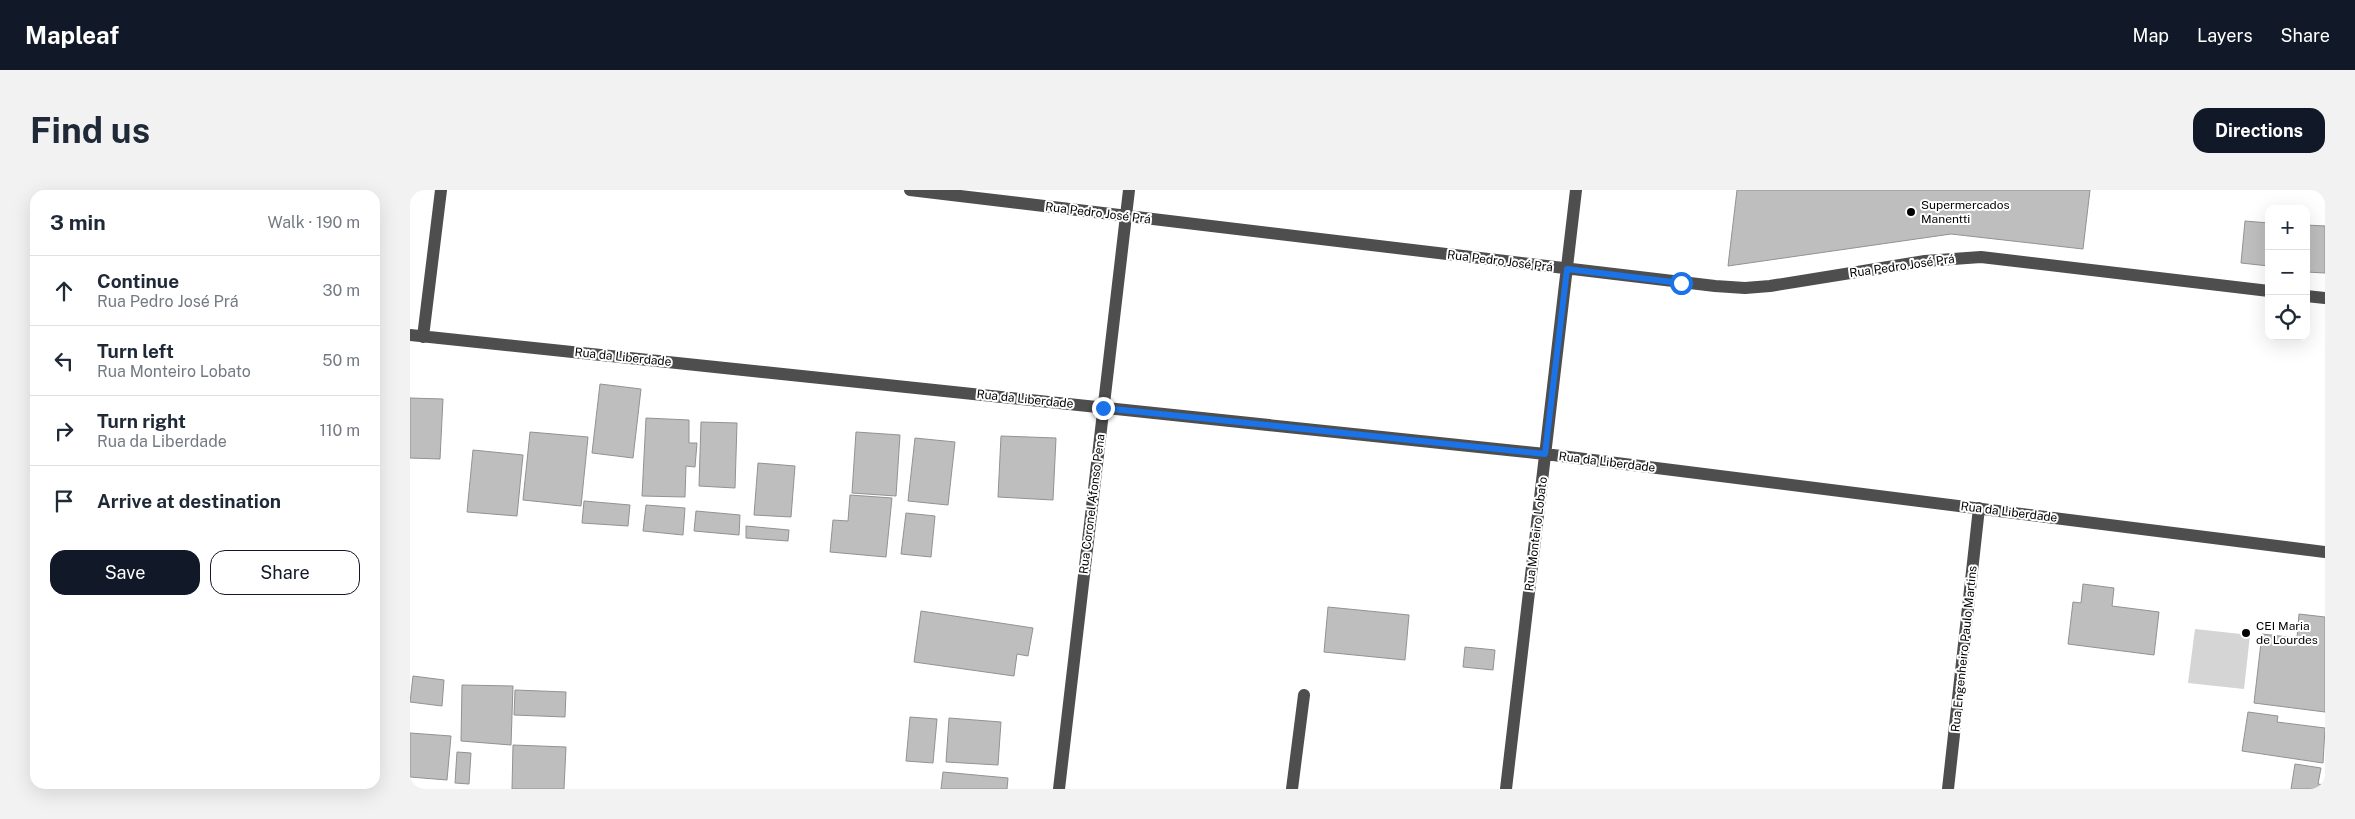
<!DOCTYPE html>
<html lang="en">
<head>
<meta charset="utf-8">
<style>
  body { margin:0; font-family:"Public Sans",sans-serif; background:#f2f2f3; color:#1f2937 }
  .controls { position:absolute; right:15px; top:15px; display:grid; overflow:hidden; border-radius:10px; box-shadow:0 5px 20px #0002 }
  .controls button { width:45px; height:45px; display:grid; place-items:center; padding:0; border:0; border-bottom:1px solid #e0e1e3; background:#fff; color:#1f2937; font:25px sans-serif }
  .stop { position:absolute; width:15px; height:15px; margin:-11px; border:4px solid #1a73e8; border-radius:50%; background:#fff }
  .stop.end { background:#1a73e8; border-color:#fff; box-shadow:0 1px 5px #0008 }
  .list { margin:0; padding:0; list-style:none }
  h2 { display:flex; justify-content:space-between; align-items:center; height:65px; margin:0; padding:0 20px; font-size:21px }
  h2 small { font-size:16px; font-weight:400; color:#747a83 }
  .list li { display:grid; grid-template-columns:32px 1fr auto; gap:15px; align-items:center; box-sizing:border-box; height:70px; padding:0 20px; border-top:1px solid #e0e1e3 }
  .list b { display:block; font-size:19px; white-space:nowrap }
  .list p { margin:0; font-size:16px; white-space:nowrap; color:#747a83 }
  .list em { font-size:16px; font-style:normal; color:#747a83 }
  .actions { display:flex; gap:10px; padding:15px 20px }
  .actions a { flex:1; padding:11px 0; border:1px solid #111827; border-radius:15px; text-align:center; font-size:18px; color:#111827 }
  .actions .main { background:#111827; color:#fff }
  .icon { flex:none; width:28px; height:28px; fill:none; stroke:currentColor; stroke-width:2; stroke-linecap:round; stroke-linejoin:round }
  .map { position:relative; flex:none; width:1915px; height:599px; overflow:hidden; border-radius:15px }
  header { display:flex; align-items:center; gap:30px; box-sizing:border-box; height:70px; padding:0 25px; background:#111827; color:#fff }
  header strong { font-size:24px }
  nav { display:flex; gap:28px; margin-inline-start:auto; font-size:18px }
  .intro { display:flex; align-items:center; justify-content:space-between; box-sizing:border-box; height:120px; padding:0 30px }
  h1 { margin:0; font-size:35px }
  .button { padding:12px 22px; border-radius:15px; background:#111827; color:#fff; font-size:18px; font-weight:700 }
  main { display:flex; gap:30px; padding:0 30px }
  aside { flex:1; background:#fff; border-radius:15px; box-shadow:0 5px 20px #0002 }
  .map>svg:first-child { display:block }
  .green { fill:#d5d5d5 }
  .building { fill:#bebebe; stroke:#929292 }
  .lines { fill:none; stroke-linecap:round; stroke-linejoin:round }
  .minor { stroke:#4e4e4e; stroke-width:12 }
  .route { stroke:#1a73e8; stroke-width:6 }
  .poi-dot { fill:#000; stroke:#fff; stroke-width:2 }
  .labels { text-anchor:middle; stroke-width:4; stroke-linejoin:round; paint-order:stroke }
  .poi-label { font-size:12px; fill:#000; stroke:#fff; text-anchor:start }
  .street-label { font-size:12px; fill:#000; stroke:#fff }
</style>
</head>
<body>
<header>
<strong>Mapleaf</strong>
<nav><a>Map</a><a>Layers</a><a>Share</a></nav>
</header>
<div class="intro"><h1>Find us</h1><a class="button">Directions</a></div>
<main>
<aside>
<h2>3 min<small>Walk · 190 m</small></h2>
<ul class="list">
<li><svg class="icon" aria-label="ahead" viewBox="0 0 24 24"><path d="M12 20V5M6 11l6-6 6 6"/></svg><div><b>Continue</b><p>Rua Pedro José Prá</p></div><em>30 m</em></li>
<li><svg class="icon" aria-label="left" viewBox="0 0 24 24"><path d="M17 20v-9H6M10 6l-5 5 5 5"/></svg><div><b>Turn left</b><p>Rua Monteiro Lobato</p></div><em>50 m</em></li>
<li><svg class="icon" aria-label="right" viewBox="0 0 24 24"><path d="M7 20v-9h11M14 6l5 5-5 5"/></svg><div><b>Turn right</b><p>Rua da Liberdade</p></div><em>110 m</em></li>
<li><svg class="icon" aria-label="arrive" viewBox="0 0 24 24"><path d="M6 21V4h12l-3 4 3 4H6"/></svg><div><b>Arrive at destination</b></div></li>
</ul>
<div class="actions"><a class="main">Save</a><a>Share</a></div>
</aside>
<div class="map">
<svg width="1915" height="599" viewBox="0 0 1915 599">
  <rect width="100%" height="100%" fill="#fff"/>
  <path class="green" d="M 1785,439 L 1840,445 L 1834,499 L 1778,493 Z"/>
  <path class="building" d="M 1327,0 L 1680,0 L 1673,59 L 1541,44 L 1318,76 Z
    M 1835,31 L 1859,33 L 1859,76 L 1831,73 Z
    M 1896,35 L 1915,36 L 1915,83 L 1896,82 Z
    M 190,194 L 231,199 L 223,268 L 182,263 Z
    M 0,208 L 33,209 L 30,269 L 0,268 Z
    M 236,228 L 279,230 L 279,253 L 287,253 L 285,277 L 276,276 L 275,307 L 232,306 Z
    M 291,232 L 327,233 L 325,298 L 289,296 Z
    M 120,242 L 178,247 L 171,316 L 113,310 Z
    M 446,242 L 490,245 L 486,306 L 442,303 Z
    M 591,246 L 646,248 L 643,310 L 588,307 Z
    M 505,248 L 545,252 L 538,315 L 498,311 Z
    M 63,260 L 113,265 L 107,326 L 57,322 Z
    M 348,273 L 385,276 L 381,327 L 344,325 Z
    M 440,305 L 482,308 L 476,367 L 420,362 L 423,330 L 438,331 Z
    M 174,311 L 220,315 L 218,336 L 172,333 Z
    M 236,315 L 275,318 L 273,345 L 233,341 Z
    M 286,321 L 330,325 L 329,345 L 284,341 Z
    M 496,323 L 525,326 L 521,367 L 491,364 Z
    M 336,336 L 379,340 L 378,351 L 336,348 Z
    M 1673,394 L 1704,398 L 1702,416 L 1749,422 L 1744,465 L 1658,454 L 1663,412 L 1671,413 Z
    M 918,417 L 999,425 L 995,470 L 914,462 Z
    M 511,421 L 623,438 L 618,466 L 607,464 L 604,486 L 504,472 Z
    M 1889,424 L 1915,427 L 1915,522 L 1844,513 L 1852,444 L 1887,448 Z
    M 1055,457 L 1085,460 L 1083,480 L 1053,477 Z
    M 3,486 L 34,490 L 32,516 L 0,512 Z
    M 52,495 L 103,496 L 101,555 L 51,551 Z
    M 105,500 L 156,502 L 155,527 L 104,525 Z
    M 1838,522 L 1868,526 L 1867,532 L 1915,538 L 1913,573 L 1832,561 Z
    M 500,527 L 527,529 L 523,573 L 496,571 Z
    M 539,528 L 591,532 L 588,575 L 536,572 Z
    M 0,543 L 41,546 L 37,590 L 0,587 Z
    M 103,555 L 156,557 L 154,599 L 102,599 Z
    M 47,562 L 61,563 L 59,594 L 45,593 Z
    M 1885,574 L 1911,578 L 1908,594 L 1915,595 L 1915,599 L 1881,599 Z
    M 533,582 L 598,588 L 597,599 L 531,599 Z"/>
  <g class="lines">
    <path class="minor" d="M 500,0 L 1305,96 L 1335,98 L 1360,96 L 1515,71 L 1571,67 L 1859,101
      M 1896,106 L 1915,108
      M 0,145 L 1135,264 L 1915,362
      M 13,147 L 31,0
      M 649,599 L 719,0
      M 882,599 L 894,505
      M 1096,599 L 1166,0
      M 1538,599 L 1569,318"/>
  </g>
  <g class="lines">
    <path class="route" d="M 693,218 L 1135,264 L 1157,79 L 1271,93"/>
  </g>
  <g class="poi-dot">
    <circle cx="1501" cy="22" r="5"/>
    <circle cx="1836" cy="443" r="5"/>
  </g>
  <g class="labels">
    <g class="poi-label">
      <text x="1511" y="19">Supermercados<tspan x="1511" dy="14">Manentti</tspan></text>
      <text x="1846" y="440">CEI Maria<tspan x="1846" dy="14">de Lourdes</tspan></text>
    </g>
    <g class="street-label">
      <text transform="translate(688 23) rotate(7)" y="4">Rua Pedro José Prá</text>
      <text transform="translate(1090 71) rotate(7)" y="4">Rua Pedro José Prá</text>
      <text transform="translate(1492 76) rotate(-8)" y="4">Rua Pedro José Prá</text>
      <text transform="translate(213 167) rotate(6)" y="4">Rua da Liberdade</text>
      <text transform="translate(615 209) rotate(6)" y="4">Rua da Liberdade</text>
      <text transform="translate(1197 272) rotate(7)" y="4">Rua da Liberdade</text>
      <text transform="translate(682 314) rotate(-83)" y="4">Rua Coronel Afonso Pena</text>
      <text transform="translate(1599 322) rotate(7)" y="4">Rua da Liberdade</text>
      <text transform="translate(1126 344) rotate(-83)" y="4">Rua Monteiro Lobato</text>
      <text transform="translate(1554 459) rotate(-84)" y="4">Rua Engenheiro Paulo Martins</text>
    </g>
  </g>
</svg>
<div class="controls">
<button>+</button>
<button>−</button>
<button><svg class="icon" aria-label="locate" viewBox="0 0 24 24"><circle cx="12" cy="12" r="6"/><path d="M12 2v4M12 18v4M2 12h4M18 12h4"/></svg></button>
</div>
<div class="stop" style="left:1271px;top:93px"></div>
<div class="stop end" style="left:693px;top:218px"></div>
</div>
</main>
</body>
</html>
